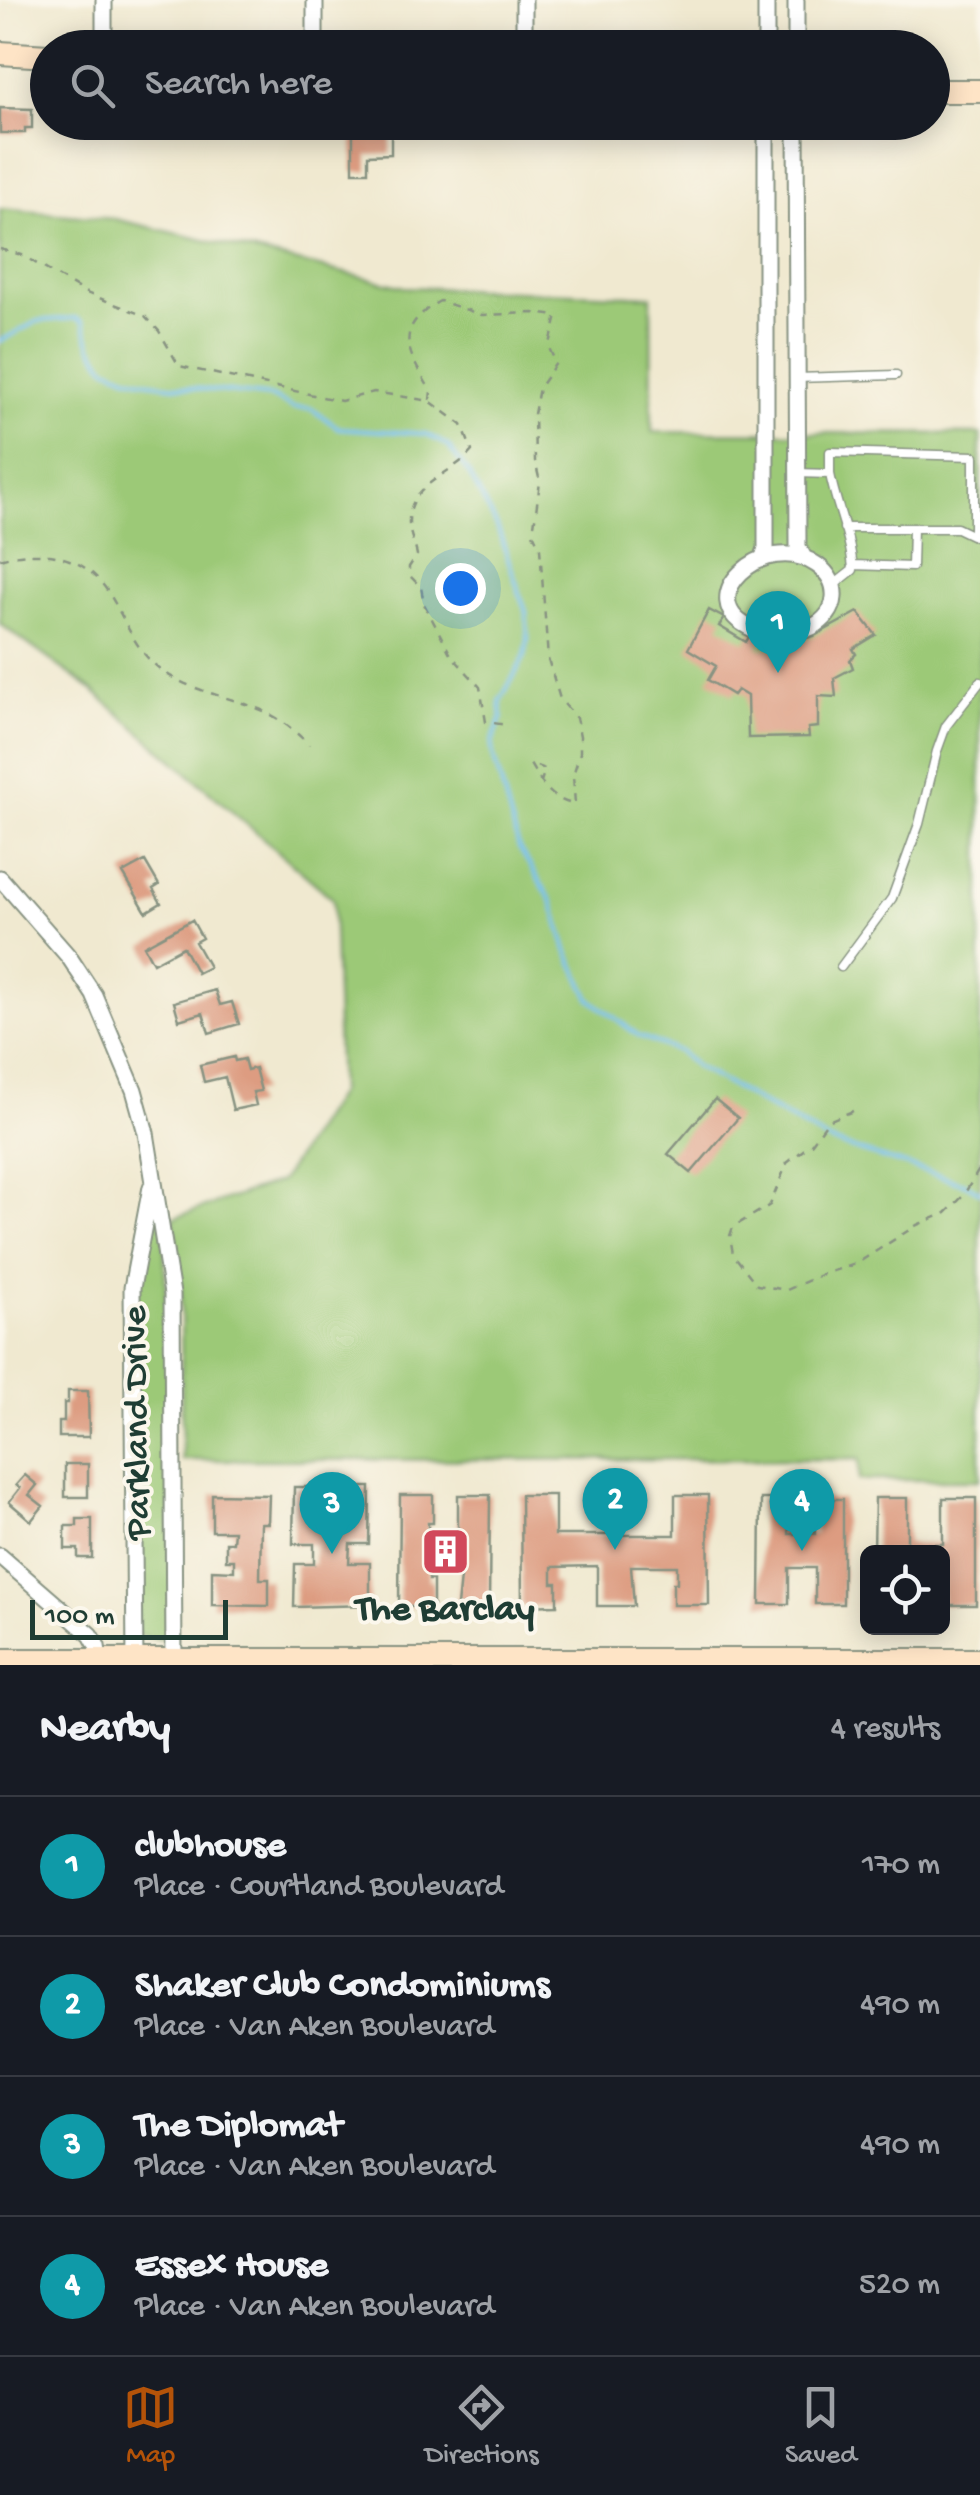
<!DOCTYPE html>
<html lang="en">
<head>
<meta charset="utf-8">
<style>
  body { margin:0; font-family:"Gochi Hand",sans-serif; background:#20242c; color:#f1f3f6 }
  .controls { position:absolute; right:30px; bottom:30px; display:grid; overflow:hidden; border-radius:15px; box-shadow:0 5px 25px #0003 }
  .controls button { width:90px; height:90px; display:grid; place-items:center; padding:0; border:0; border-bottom:2px solid #363941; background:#171b24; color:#f1f3f6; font:50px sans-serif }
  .scale { position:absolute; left:30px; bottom:25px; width:198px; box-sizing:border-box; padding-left:10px; border:5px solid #1f3d34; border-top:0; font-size:28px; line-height:35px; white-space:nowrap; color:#1f3d34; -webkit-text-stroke:8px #fbf7ec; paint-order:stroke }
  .you { position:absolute; left:460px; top:588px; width:35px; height:35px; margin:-25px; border:8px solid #fff; border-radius:50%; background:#1a73e8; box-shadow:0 0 0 15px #1a73e833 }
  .badge { display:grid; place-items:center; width:65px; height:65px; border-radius:50%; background:#b45309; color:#fff; font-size:32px; font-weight:700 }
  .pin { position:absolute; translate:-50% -82px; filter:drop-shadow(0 2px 5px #0008) }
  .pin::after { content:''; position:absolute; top:52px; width:35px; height:30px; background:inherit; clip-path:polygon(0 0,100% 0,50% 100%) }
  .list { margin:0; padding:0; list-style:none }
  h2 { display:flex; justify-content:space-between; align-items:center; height:130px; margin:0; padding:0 40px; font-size:42px }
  h2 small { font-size:32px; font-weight:400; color:#9ea1a6 }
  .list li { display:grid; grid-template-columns:65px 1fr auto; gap:30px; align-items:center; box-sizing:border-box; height:140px; padding:0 40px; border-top:2px solid #363941 }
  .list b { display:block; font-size:38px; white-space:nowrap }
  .list p { margin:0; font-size:32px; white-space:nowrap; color:#9ea1a6 }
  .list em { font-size:32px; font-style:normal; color:#9ea1a6 }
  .icon { flex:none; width:55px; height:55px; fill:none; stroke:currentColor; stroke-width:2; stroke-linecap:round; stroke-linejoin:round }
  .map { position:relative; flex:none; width:980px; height:1665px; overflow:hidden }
  .search { position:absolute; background:#171b24; box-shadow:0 5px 25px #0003; left:30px; right:30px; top:30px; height:110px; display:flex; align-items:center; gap:25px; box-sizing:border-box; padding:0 35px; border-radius:55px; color:#9ea1a6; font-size:38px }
  .sheet { height:690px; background:#171b24 }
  nav { display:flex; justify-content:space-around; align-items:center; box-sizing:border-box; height:140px; border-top:2px solid #363941; background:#171b24; font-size:28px; color:#9ea1a6 }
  nav a { display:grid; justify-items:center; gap:5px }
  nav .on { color:#b45309 }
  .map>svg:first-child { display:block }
  .green { fill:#9cc977; stroke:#5e8356; stroke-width:2.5 }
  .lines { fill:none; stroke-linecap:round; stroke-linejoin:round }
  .stream { stroke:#75bfee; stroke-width:4 }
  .building { fill:#dd9c81 }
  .lane-casing { stroke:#889382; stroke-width:11 }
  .street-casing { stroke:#889382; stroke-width:19 }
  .secondary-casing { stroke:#889382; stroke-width:26 }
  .path { stroke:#889382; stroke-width:2.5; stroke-dasharray:8 8; stroke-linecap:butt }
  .lane { stroke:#fff; stroke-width:8 }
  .street { stroke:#fff; stroke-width:15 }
  .secondary { stroke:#fee4c6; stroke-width:22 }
  .labels { text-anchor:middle; stroke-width:8; stroke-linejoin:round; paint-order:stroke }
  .street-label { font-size:38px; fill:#1f3d34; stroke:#fbf7ec }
  .poi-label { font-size:38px; font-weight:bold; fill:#1f3d34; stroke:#fbf7ec }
</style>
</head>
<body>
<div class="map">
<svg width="980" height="1665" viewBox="0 0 980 1665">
  <rect width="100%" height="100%" fill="#fbf7ec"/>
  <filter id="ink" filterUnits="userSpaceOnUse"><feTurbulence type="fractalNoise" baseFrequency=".01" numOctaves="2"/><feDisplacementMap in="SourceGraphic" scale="20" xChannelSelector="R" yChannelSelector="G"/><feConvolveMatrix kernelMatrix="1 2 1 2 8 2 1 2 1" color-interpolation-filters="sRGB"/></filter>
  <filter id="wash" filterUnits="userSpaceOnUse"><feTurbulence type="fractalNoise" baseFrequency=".0048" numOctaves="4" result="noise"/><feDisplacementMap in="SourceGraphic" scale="40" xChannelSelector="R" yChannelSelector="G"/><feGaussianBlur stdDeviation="2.25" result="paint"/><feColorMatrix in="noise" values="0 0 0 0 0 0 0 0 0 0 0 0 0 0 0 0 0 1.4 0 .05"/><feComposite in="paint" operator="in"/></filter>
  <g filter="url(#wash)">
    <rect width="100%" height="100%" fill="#f0e9d0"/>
    <path class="green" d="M 0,209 L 115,219 L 404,287 L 651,296 L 652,432 L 980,434 L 980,1480 L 859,1480 L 859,1459 L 182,1460 L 181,1282 L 173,1218 L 281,1181 L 339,1092 L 333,899 L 91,689 L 0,624 Z
      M 152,1183 L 164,1226 L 174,1641 L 135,1635 L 132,1288 Z"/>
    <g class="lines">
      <path class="stream" d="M 0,341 L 38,321 L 76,318 L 83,322 L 91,346 L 106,367 L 126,376 L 159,384 L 272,397 L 293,408 L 310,408 L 339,428 L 426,434 L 448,446 L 469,474 L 497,526 L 526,612 L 528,640 L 525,656 L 500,701 L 502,717 L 492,742 L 492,751 L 519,848 L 552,901 L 567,950 L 590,999 L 639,1036 L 680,1052 L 695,1066 L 831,1142 L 966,1184 L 980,1192"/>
    </g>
    <g id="blocks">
      <path class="building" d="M 0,108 L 32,109 L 32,128 L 25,128 L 25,133 L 0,133 Z
        M 353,132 L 391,132 L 391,154 L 368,155 L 368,172 L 353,172 Z
        M 709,610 L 724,618 L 719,626 L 746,642 L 758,620 L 770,626 L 758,648 L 789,648 L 791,642 L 814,636 L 858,612 L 876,635 L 853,649 L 856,654 L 850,660 L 853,668 L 834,678 L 836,697 L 818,696 L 818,727 L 808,728 L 809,737 L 748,738 L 747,696 L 737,690 L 733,695 L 708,680 L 716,666 L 688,649 Z
        M 145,861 L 159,885 L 153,889 L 161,903 L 146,912 L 123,873 Z
        M 192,920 L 202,938 L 195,942 L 209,967 L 197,973 L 183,947 L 153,963 L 144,946 Z
        M 215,990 L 220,1005 L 232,1002 L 239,1024 L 209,1033 L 203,1013 L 179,1020 L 174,1002 Z
        M 234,1057 L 235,1061 L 244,1059 L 247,1070 L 255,1068 L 261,1091 L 253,1092 L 256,1105 L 233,1110 L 225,1077 L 204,1082 L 200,1065 Z
        M 715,1099 L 738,1118 L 691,1173 L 668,1154 Z
        M 68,1391 L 88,1391 L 89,1437 L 59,1437 L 59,1422 L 64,1422 L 64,1403 L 68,1403 Z
        M 65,1464 L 88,1464 L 88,1497 L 65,1497 Z
        M 25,1475 L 37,1485 L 29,1495 L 43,1506 L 31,1521 L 9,1502 L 20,1488 L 16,1485 Z
        M 294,1487 L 321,1487 L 321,1515 L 342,1516 L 342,1487 L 370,1487 L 369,1544 L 350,1544 L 349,1563 L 370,1563 L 370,1605 L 294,1607 L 295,1564 L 314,1564 L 314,1544 L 293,1544 Z
        M 212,1494 L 269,1495 L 268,1523 L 261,1523 L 260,1579 L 269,1579 L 269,1606 L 212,1605 L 212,1570 L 234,1571 L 234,1560 L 226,1560 L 226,1542 L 233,1542 L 234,1531 L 212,1531 Z
        M 400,1495 L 433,1495 L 433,1523 L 428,1523 L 428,1534 L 458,1534 L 458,1495 L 490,1495 L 489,1607 L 457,1606 L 461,1568 L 429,1568 L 429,1580 L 433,1580 L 433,1606 L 399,1606 Z
        M 521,1495 L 555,1495 L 555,1535 L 675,1535 L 675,1495 L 708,1495 L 709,1605 L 673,1605 L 673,1583 L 677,1583 L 677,1566 L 631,1566 L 634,1606 L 597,1606 L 597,1566 L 552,1567 L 552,1583 L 557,1583 L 557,1605 L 522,1606 Z
        M 875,1498 L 907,1498 L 907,1544 L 943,1544 L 943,1498 L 976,1498 L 976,1605 L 942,1605 L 942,1552 L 874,1552 Z
        M 761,1499 L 789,1499 L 789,1534 L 815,1534 L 815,1499 L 843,1499 L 843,1604 L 815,1604 L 815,1568 L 789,1568 L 789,1604 L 760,1604 Z
        M 77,1519 L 92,1519 L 92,1558 L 78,1558 L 78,1549 L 65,1549 L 65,1526 L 77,1526 Z"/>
    </g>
  </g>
  <g filter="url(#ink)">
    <use href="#blocks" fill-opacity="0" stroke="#889382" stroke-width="2.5"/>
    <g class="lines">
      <defs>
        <path id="lane" d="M 796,378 L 896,375
          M 797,473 L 830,474 C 836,506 851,537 853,570 L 834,585
          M 830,474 L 830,452 L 974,456 L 974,536
          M 844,528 L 957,528 L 980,539
          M 853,565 L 912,567 L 913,528
          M 841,967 L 892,898 L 919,824 L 937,751 L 946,726 L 980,682"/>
        <path id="street" d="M 104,0 L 104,48
          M 315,0 L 315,48
          M 524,0 L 524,48
          M 766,0 L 766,48
          M 796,0 L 796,48
          M 796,122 L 798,547 L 803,556
          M 763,557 L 766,548 L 766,122
          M 753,629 C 687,601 765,528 817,565 C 842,582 839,614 812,627 C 798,634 781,634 766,634
          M 0,878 L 69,957 L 94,995 L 134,1090 L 146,1133 L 172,1294 L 174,1665
          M 0,1556 L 91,1635 L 97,1646 L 99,1659
          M 135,1665 L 132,1288 L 151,1187"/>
        <path id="secondary" d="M 0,53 L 48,56
          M 932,91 L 980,91
          M 0,1660 L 980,1660"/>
      </defs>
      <use href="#lane" class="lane-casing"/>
      <use href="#street" class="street-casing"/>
      <use href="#secondary" class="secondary-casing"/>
      <path class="path" d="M 0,249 L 22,255 L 84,292 L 145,316 L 159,331 L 179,366 L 341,401 L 374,392 L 430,401 L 462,425 L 472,451 C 452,475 408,483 409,523 C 409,534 415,544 417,555 L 409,567 L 409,575 L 421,587 L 424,604 L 451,655 L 480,687 L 486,722 L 507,725
        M 430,400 L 431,391 C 407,352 392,328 440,301 L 482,315 L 533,313 L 557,316 L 549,348 L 556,363 L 539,388 L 534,414 L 535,461 L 540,482 L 533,533 L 540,548 L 548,659 L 560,699 L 576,718 L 580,736 L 580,753 L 573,775 L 575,804 C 553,802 541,783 530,764 L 545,769 L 541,782
        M 0,559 C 25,551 59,552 82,566 C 119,588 123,637 154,664 C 182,690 225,695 259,709 C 279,717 294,730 309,745
        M 853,1111 L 828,1121 L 812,1143 L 787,1163 L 770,1205 L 733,1227 L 730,1236 L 733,1254 L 757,1285 L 787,1290 L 823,1274 L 856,1264 L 917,1225 L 946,1213 L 963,1196 L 980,1168"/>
      <use href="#lane" class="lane"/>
      <use href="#street" class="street"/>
      <use href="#secondary" class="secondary"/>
    </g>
  </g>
  <defs>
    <symbol id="building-square" viewBox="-11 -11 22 22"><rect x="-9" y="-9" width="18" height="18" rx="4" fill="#d1495b" stroke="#fbf7ec"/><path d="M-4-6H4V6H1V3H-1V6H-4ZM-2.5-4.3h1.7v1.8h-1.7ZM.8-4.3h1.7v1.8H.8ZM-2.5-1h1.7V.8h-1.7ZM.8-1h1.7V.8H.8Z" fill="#fff"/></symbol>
  </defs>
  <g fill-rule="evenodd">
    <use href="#building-square" x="418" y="1524" width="55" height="55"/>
  </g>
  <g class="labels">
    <g class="street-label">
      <text transform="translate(133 1423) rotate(-91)" y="13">Parkland Drive</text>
    </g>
    <g class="poi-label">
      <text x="445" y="1618">The Barclay</text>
    </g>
  </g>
</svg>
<div class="controls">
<button><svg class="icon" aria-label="locate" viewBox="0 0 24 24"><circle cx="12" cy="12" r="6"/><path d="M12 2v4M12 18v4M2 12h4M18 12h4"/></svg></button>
</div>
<div class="scale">100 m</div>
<div class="you"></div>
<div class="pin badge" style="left:778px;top:673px;background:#0f9aa8">1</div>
<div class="pin badge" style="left:615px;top:1550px;background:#0f9aa8">2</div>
<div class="pin badge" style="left:332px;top:1554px;background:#0f9aa8">3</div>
<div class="pin badge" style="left:802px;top:1551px;background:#0f9aa8">4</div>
<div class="search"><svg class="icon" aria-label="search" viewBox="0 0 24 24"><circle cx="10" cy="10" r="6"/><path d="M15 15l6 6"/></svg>Search here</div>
</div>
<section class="sheet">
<h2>Nearby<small>4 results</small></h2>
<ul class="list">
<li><span class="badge" style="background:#0f9aa8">1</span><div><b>clubhouse</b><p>Place · Courtland Boulevard</p></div><em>170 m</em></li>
<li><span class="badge" style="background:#0f9aa8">2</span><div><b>Shaker Club Condominiums</b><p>Place · Van Aken Boulevard</p></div><em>490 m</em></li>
<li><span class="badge" style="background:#0f9aa8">3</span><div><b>The Diplomat</b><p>Place · Van Aken Boulevard</p></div><em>490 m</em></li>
<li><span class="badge" style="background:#0f9aa8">4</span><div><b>Essex House</b><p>Place · Van Aken Boulevard</p></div><em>520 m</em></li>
</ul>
</section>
<nav>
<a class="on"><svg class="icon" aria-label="map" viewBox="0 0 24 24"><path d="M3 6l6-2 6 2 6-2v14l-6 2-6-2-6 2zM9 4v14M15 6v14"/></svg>Map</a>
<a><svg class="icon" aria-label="directions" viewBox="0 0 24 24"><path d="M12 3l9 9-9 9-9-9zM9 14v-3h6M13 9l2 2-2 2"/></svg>Directions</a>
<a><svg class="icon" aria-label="saved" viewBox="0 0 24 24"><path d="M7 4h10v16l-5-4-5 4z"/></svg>Saved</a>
</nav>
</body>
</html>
